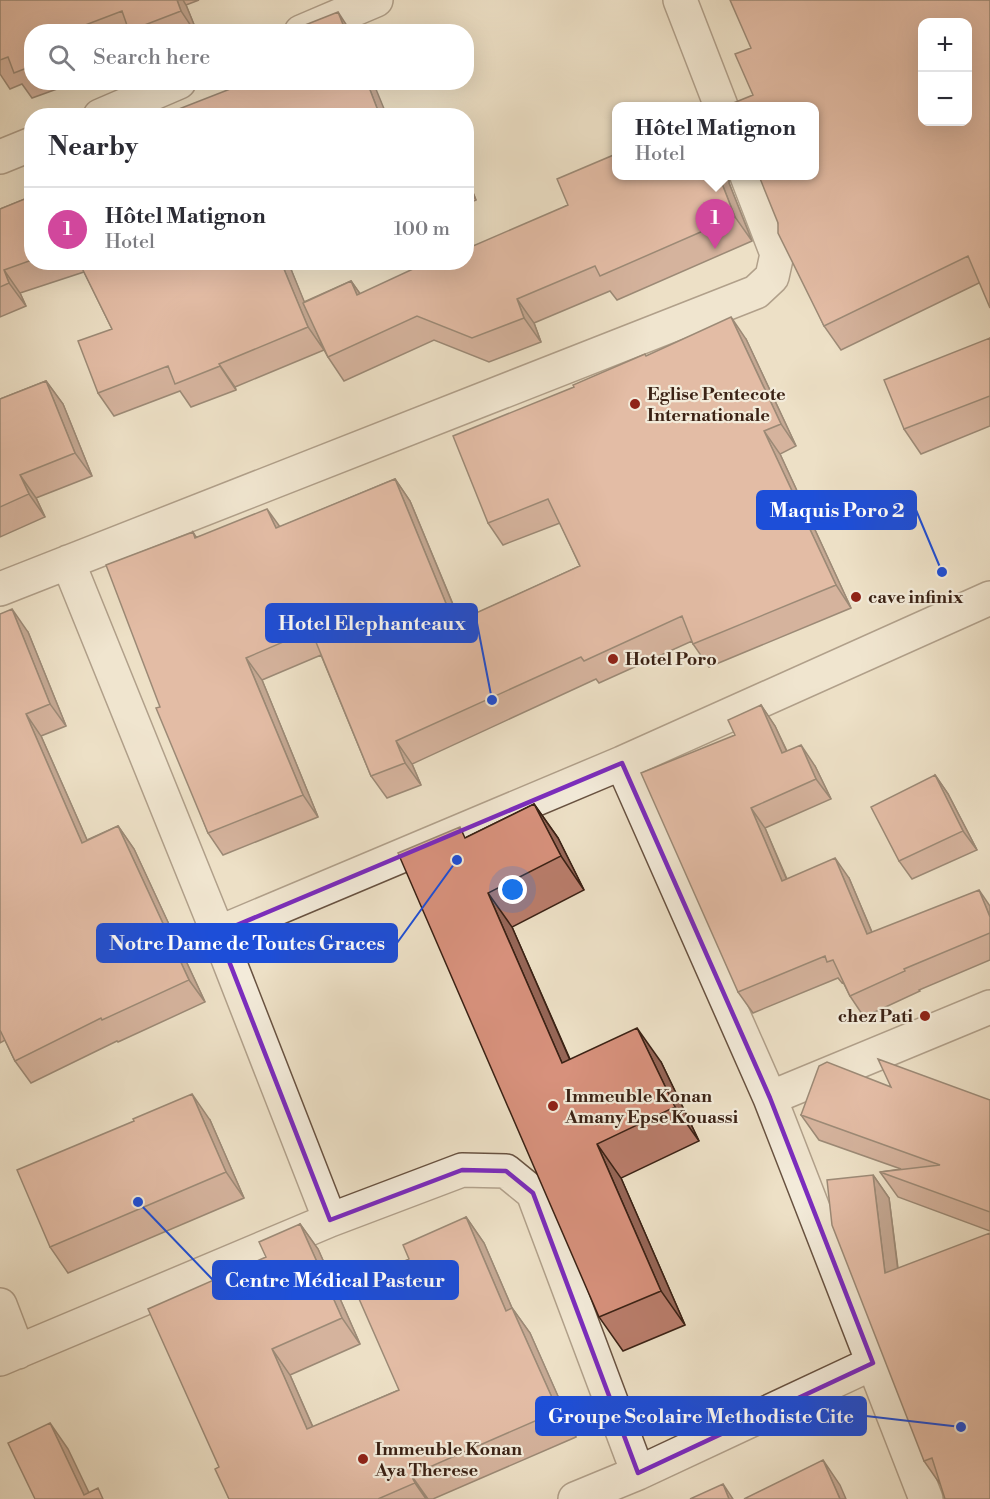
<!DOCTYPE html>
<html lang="en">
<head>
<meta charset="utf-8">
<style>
  body { margin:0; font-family:"Libre Bodoni",serif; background:#f2f2f3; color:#2b2b33 }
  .controls { position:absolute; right:18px; top:18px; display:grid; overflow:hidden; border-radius:12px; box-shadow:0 6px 24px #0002 }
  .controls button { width:54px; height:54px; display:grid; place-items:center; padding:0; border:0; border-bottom:2px solid #e1e1e2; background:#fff; color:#2b2b33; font:30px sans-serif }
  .you { position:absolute; left:513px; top:890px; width:21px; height:21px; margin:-15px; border:4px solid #fff; border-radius:50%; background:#1a73e8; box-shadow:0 0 0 9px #1a73e833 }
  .badge { display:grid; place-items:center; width:39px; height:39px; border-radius:50%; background:#ea580c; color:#fff; font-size:20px; font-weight:700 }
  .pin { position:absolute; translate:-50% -50px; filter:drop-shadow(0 2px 3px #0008) }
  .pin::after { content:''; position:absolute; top:32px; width:21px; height:18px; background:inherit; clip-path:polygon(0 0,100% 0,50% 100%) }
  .popup { position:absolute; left:612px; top:102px; width:207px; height:78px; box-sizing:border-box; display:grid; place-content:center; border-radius:12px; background:#fff; filter:drop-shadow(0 2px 4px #0005); font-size:20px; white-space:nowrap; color:#7c7c81 }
  .popup b { font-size:22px; color:#2b2b33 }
  .popup::after { content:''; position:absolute; left:50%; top:100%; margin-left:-12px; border:12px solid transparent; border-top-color:#fff }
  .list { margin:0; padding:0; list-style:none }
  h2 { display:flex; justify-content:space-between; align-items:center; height:78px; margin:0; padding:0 24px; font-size:26px }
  h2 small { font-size:20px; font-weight:400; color:#7c7c81 }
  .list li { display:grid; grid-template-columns:39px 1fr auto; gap:18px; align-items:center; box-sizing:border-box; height:84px; padding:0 24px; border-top:2px solid #e1e1e2 }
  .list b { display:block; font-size:22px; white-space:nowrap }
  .list p { margin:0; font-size:20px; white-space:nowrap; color:#7c7c81 }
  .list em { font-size:20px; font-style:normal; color:#7c7c81 }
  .icon { flex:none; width:33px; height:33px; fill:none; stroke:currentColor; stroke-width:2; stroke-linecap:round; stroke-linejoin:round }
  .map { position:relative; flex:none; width:990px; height:1499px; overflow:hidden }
  .search { position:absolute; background:#fff; box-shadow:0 6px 24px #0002; left:24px; top:24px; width:450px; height:66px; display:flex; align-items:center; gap:15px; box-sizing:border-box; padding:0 21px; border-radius:24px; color:#7c7c81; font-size:22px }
  .panel { position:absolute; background:#fff; box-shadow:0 6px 24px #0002; left:24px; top:108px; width:450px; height:162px; border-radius:24px }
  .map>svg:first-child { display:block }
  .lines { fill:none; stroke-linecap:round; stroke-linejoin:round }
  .street-casing { stroke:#685241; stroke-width:36 }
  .street { stroke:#f3ebda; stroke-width:33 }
  .wall { fill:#b97d6b; stroke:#3b2215; stroke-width:1.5 }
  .shaded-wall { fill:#966657; stroke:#3b2215; stroke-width:1.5 }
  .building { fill:#d7917c; stroke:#3b2215; stroke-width:1.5; fill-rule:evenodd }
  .marked { fill:none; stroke:#7b2cbf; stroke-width:4.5; stroke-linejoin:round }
  .poi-dot { fill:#8f2418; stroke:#f3ebda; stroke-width:2 }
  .labels { text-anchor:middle; stroke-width:4.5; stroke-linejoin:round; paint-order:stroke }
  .poi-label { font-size:18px; font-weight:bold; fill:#3b2215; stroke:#f3ebda; text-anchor:start }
  .leader { fill:none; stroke:#1d4ed8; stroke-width:2 }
  .callout-dot { fill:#1d4ed8; stroke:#f3ebda; stroke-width:2 }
  .callout { fill:#1d4ed8; stroke:#1d4ed8; stroke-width:2 }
  .callout-label { font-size:20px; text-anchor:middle; font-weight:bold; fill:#fff }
</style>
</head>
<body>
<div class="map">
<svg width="990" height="1499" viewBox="0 0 990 1499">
  <rect width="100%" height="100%" fill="#ede0c6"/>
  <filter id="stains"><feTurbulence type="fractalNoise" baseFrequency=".00333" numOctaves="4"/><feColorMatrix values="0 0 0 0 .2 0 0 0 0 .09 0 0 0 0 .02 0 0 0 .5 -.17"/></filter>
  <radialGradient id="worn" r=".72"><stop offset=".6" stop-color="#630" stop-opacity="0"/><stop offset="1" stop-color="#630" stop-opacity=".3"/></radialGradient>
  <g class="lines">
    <defs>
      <path id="street" d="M 680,0 L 721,106
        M 301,32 L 376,0
        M 100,116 L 179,82
        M 0,157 L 32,144
        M 68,562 L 218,933 L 330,1220
        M 0,589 L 756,292 L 772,277 L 777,254 L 747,176
        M 622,763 L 770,1098 L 926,1499
        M 218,933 L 622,763 L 990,598
        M 770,1098 L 990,1007
        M 0,1305 L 18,1352
        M 0,1359 L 330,1220 L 462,1170 L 506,1171 L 533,1193 L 638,1473
        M 575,1499 L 638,1473 L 873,1363"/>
    </defs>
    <use href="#street" class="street-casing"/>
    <use href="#street" class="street"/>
  </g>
  <path class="wall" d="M 0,0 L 199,0 L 186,5 L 197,32 L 32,32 L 32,82 L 71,82 L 71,84 L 32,98 L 22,84 L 10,89 L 0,74 Z
    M 990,0 L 979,283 L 841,350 L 824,326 L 778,223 Z
    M 466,175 L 476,200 L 466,204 Z
    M 616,176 L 729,176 L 729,183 L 752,241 L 617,300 L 610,291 L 534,323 L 541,342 L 489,362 L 434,340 L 344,381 L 328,357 L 324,350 L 235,387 L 236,390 L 191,407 L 180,391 L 114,416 L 98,393 L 112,329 L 84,272 L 20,293 L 26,306 L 0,317 L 0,209 L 32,196 L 32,262 L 288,262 L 304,302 L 351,281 L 360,294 L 466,262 L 568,205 Z
    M 990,338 L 990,426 L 921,454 L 904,429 Z
    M 746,339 L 796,446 L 780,454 L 851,608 L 709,667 L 693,644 L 692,641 L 599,683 L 596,679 L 412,764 L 421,785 L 387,798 L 371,776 L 321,655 L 262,680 L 318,817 L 223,855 L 208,833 L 160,707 L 193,532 L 196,537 L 280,527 L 395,479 L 410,501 L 460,621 L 580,566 L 560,523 L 503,545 L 488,523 L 574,387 L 647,356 Z
    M 46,381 L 63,404 L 92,476 L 36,498 L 45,517 L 0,537 L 0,399 Z
    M 0,614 L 28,632 L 66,726 L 41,736 L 87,840 L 118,826 L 134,849 L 205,1002 L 118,1042 L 117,1041 L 31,1083 L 15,1061 L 5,1040 L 0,1043 Z
    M 761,705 L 775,726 L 787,751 L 815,766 L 831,799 L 765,828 L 787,879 L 849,878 L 872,932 L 990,906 L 990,960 L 919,990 L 920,991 L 864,1017 L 850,996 L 843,982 L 842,983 L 838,978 L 753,1013 L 738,992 L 735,735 Z
    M 935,775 L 948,794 L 977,850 L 912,879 L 899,861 Z
    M 534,804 L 558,838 L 584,890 L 512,927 L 570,1059 L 661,1062 L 699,1141 L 621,1178 L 685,1325 L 623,1351 L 599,1317 L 467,837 Z
    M 891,1087 L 990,1100 L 990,1231 L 898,1197 L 880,1172 L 901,1169 L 819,1140 L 801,1115 Z
    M 210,1120 L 244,1198 L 68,1273 L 50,1247 Z
    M 873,1175 L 889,1198 L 898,1268 L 940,1484 L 924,1461 Z
    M 466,1217 L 484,1243 L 512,1308 L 530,1333 L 576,1437 L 433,1499 L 229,1499 L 219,1467 L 266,1257 L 300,1224 L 318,1249 L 360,1344 L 290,1375 L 313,1427 L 399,1390 L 409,1259 Z"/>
  <path class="shaded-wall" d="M 177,0 L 183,0 L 186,5 L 197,32 L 195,32 L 181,11 Z
    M 338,12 L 351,32 L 346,32 Z
    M 367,82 L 373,82 L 387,116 L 380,116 Z
    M 466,175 L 476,200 L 470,190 L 466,182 Z
    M 719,176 L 729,176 L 729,183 L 752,241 L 735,217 Z
    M 281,262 L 288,262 L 324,350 L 308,327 Z
    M 4,270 L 20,293 L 26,306 L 9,283 Z
    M 351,281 L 368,305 L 357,295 Z
    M 517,299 L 534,323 L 541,342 L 524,318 Z
    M 731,317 L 746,339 L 796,446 L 781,424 Z
    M 219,364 L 235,387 L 236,390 L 220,366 Z
    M 46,381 L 63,404 L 92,476 L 75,453 Z
    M 764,431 L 780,454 L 851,608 L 836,585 Z
    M 20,475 L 36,498 L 45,517 L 29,494 Z
    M 395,479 L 410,501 L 470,646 L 454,623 Z
    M 267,509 L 283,531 L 276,528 Z
    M 12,609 L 28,632 L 66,726 L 50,704 Z
    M 246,658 L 262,680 L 318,817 L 303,795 Z
    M 761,705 L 775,726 L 797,774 L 782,753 Z
    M 26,714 L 41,736 L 98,865 L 82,843 Z
    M 396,741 L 412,764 L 421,785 L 405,763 Z
    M 801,745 L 815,766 L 831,799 L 816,779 Z
    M 935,775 L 948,794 L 977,850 L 963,831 Z
    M 534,804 L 558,838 L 584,890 L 561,856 Z
    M 751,808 L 765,828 L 796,902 L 782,881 Z
    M 118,826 L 134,849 L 205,1002 L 189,980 Z
    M 835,858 L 849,878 L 881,954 L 867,934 Z
    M 979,890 L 990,906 L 990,917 Z
    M 488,893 L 512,927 L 586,1097 L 562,1063 Z
    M 637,1028 L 661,1062 L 699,1141 L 675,1107 Z
    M 192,1094 L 210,1120 L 244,1198 L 226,1172 Z
    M 597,1144 L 621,1178 L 685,1325 L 661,1291 Z
    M 873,1175 L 889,1198 L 901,1296 L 885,1273 Z
    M 466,1217 L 484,1243 L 524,1336 L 506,1311 Z
    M 300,1224 L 318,1249 L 360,1344 L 342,1318 Z
    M 512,1308 L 530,1333 L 576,1437 L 558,1411 Z
    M 272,1349 L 290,1375 L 325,1455 L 307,1429 Z
    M 50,1423 L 68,1449 L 92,1499 L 84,1495 Z
    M 823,1460 L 840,1485 L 846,1499 L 840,1499 Z
    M 411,1475 L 428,1499 L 426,1499 L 415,1483 Z
    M 723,1484 L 733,1499 L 729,1499 Z"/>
  <path class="building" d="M 0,0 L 177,0 L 181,11 L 129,31 L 122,11 L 67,32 L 32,32 L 32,66 L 14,73 L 8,57 L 0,60 Z
    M 730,0 L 990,0 L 990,308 L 968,256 L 824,326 L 778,233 L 778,223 L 759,176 L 814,176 L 814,106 L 726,106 L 753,95 L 735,54 L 751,48 ZM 922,22 L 968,22 L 968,122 L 922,122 Z
    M 338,12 L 346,32 L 296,32 L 295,29 Z
    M 248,82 L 367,82 L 380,116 L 161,116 Z
    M 616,154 L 616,176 L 719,176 L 735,217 L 600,276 L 595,266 L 517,299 L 524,318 L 472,338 L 417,316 L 328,357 L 303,303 L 351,281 L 357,295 L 428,262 L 466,262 L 466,249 L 568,205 L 557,179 Z
    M 466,182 L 470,190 L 466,191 Z
    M 32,196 L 32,260 L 4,270 L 9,283 L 0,287 L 0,209 Z
    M 79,262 L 281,262 L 308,327 L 219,364 L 220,366 L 175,384 L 168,366 L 98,393 L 78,341 L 112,329 Z
    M 731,317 L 781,424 L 764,431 L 836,585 L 693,644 L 682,616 L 584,661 L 581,657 L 396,741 L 405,763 L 371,776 L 311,630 L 246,658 L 303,795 L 208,833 L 156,708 L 160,707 L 106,565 L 193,532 L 195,538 L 267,509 L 276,528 L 395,479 L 454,623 L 580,566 L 548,499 L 488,523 L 453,436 L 574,387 L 573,385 L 645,354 L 646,356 Z
    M 990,338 L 990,396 L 904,429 L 884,380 Z
    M 46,381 L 75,453 L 20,475 L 29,494 L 0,507 L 0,399 Z
    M 12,609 L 50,704 L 26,714 L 82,843 L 118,826 L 189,980 L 102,1020 L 101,1018 L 15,1061 L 0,1030 L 0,614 Z
    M 761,705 L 782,753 L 801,745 L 816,779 L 751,808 L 782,881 L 835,858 L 867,934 L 979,890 L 990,917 L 990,933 L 904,969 L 905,971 L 850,996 L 833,960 L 827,962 L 825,956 L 738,992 L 641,773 L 735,735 L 728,720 Z
    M 935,775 L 963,831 L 899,861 L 871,807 Z
    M 534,804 L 561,856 L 488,893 L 562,1063 L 637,1028 L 675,1107 L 597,1144 L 661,1291 L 599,1317 L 398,853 L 460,827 L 465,838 Z
    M 878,1059 L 990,1100 L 990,1212 L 880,1172 L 940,1165 L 801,1115 L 819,1066 L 827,1062 L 891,1087 Z
    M 192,1094 L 226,1172 L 50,1247 L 17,1170 L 134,1121 L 133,1119 Z
    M 873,1175 L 885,1273 L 990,1233 L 990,1499 L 945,1499 L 932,1458 L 924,1461 L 832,1225 L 827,1180 Z
    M 466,1217 L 506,1311 L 512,1308 L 558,1411 L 411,1475 L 415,1483 L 378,1499 L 229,1499 L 215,1469 L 219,1467 L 148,1309 L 266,1257 L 259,1242 L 300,1224 L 342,1318 L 272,1349 L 307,1429 L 399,1390 L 353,1285 L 409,1259 L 403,1245 Z
    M 50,1423 L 84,1495 L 98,1488 L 103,1499 L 35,1499 L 8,1443 Z
    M 823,1460 L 840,1499 L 744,1499 Z
    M 723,1484 L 729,1499 L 690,1499 Z"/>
  <path d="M0 0H990V1499H0ZM 622,763 L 770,1098 L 873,1363 L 638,1473 L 533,1193 L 506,1171 L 462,1170 L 330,1220 L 218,933 Z" fill="#ede0c6" fill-opacity=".55" fill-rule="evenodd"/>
  <path class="marked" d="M 622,763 L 770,1098 L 873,1363 L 638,1473 L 533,1193 L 506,1171 L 462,1170 L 330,1220 L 218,933 Z"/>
  <g class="poi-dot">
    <circle cx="635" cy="404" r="6"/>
    <circle cx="856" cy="597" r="6"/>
    <circle cx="613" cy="659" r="6"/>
    <circle cx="925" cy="1016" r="6"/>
    <circle cx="553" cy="1106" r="6"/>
    <circle cx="363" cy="1459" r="6"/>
  </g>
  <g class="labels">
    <g class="poi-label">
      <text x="647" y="400">Eglise Pentecote<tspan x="647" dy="21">Internationale</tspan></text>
      <text x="868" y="603">cave infinix</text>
      <text x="625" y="665">Hotel Poro</text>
      <text x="913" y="1022" text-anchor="end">chez Pati</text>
      <text x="565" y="1102">Immeuble Konan<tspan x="565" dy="21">Amany Epse Kouassi</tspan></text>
      <text x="375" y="1455">Immeuble Konan<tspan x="375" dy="21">Aya Therese</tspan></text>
    </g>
  </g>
  <path class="leader" d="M942 572L916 510M492 700L477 623M457 860L397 943M138 1202L213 1280M961 1427L866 1416"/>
  <g class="callout-dot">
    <circle cx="942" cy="572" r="6"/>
    <circle cx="492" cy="700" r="6"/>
    <circle cx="457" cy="860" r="6"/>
    <circle cx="138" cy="1202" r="6"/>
    <circle cx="961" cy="1427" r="6"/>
  </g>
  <g class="callout">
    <rect x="757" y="491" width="159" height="38" rx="6"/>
    <rect x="266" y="604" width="211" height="38" rx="6"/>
    <rect x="97" y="924" width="300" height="38" rx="6"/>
    <rect x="213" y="1261" width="245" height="38" rx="6"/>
    <rect x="536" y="1397" width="330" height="38" rx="6"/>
  </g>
  <g class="callout-label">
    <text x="837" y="517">Maquis Poro 2</text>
    <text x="372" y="630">Hotel Elephanteaux</text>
    <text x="247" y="950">Notre Dame de Toutes Graces</text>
    <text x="335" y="1287">Centre Médical Pasteur</text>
    <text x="701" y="1423">Groupe Scolaire Methodiste Cite</text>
  </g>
  <rect width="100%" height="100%" filter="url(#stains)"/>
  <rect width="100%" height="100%" fill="url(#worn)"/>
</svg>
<div class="controls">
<button>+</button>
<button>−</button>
</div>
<div class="you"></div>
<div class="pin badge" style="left:715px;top:249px;background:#d1479c">1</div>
<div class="popup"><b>Hôtel Matignon</b>Hotel</div>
<div class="search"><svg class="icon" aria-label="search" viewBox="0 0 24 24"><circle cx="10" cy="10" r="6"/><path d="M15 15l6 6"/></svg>Search here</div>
<section class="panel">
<h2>Nearby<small></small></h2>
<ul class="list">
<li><span class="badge" style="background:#d1479c">1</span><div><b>Hôtel Matignon</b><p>Hotel</p></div><em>100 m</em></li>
</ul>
</section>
</div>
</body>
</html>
